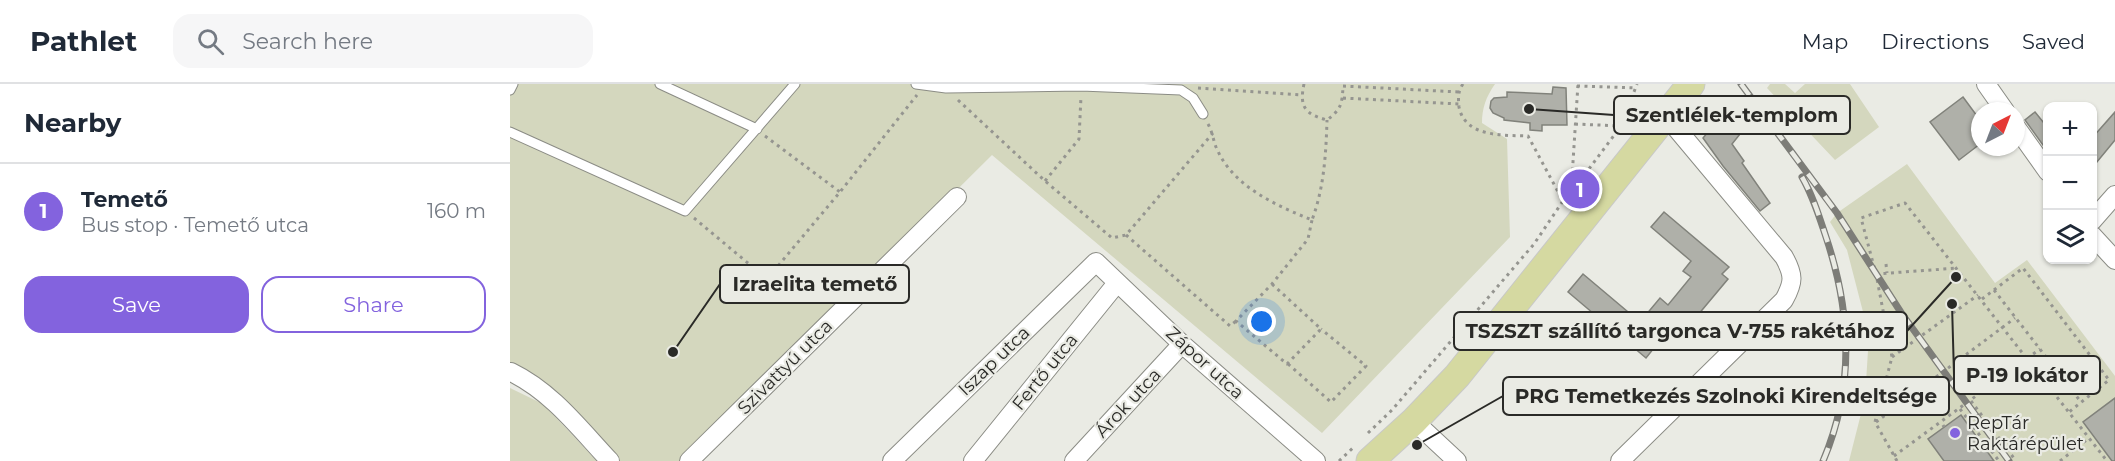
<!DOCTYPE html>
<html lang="en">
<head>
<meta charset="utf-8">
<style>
  body { margin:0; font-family:Montserrat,sans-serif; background:#f6f6f7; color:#1f2937 }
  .controls { position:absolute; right:18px; top:18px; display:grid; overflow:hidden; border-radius:12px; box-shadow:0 2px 4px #0004 }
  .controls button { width:54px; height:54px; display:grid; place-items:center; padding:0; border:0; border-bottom:2px solid #e0e1e3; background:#fff; color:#1f2937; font:30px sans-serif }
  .compass { position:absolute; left:1461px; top:18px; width:54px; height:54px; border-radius:50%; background:#fff; box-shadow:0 2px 4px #0004; rotate:42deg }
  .you { position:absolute; left:752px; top:238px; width:21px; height:21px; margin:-15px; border:4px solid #fff; border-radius:50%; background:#1a73e8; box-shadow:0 0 0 9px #1a73e833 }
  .badge { display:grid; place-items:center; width:39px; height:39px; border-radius:50%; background:#8363de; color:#fff; font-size:20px; font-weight:700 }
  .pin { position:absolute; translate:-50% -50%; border:3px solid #fff; box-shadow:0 2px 6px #0006 }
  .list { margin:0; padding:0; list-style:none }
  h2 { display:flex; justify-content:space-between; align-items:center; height:78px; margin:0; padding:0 24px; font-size:26px }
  h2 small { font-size:20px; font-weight:400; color:#747a83 }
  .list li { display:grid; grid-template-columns:39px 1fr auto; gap:18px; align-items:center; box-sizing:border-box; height:96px; padding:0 24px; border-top:2px solid #e0e1e3 }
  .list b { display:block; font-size:22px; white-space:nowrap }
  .list p { margin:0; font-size:20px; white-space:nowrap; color:#747a83 }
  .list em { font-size:20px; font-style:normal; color:#747a83 }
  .actions { display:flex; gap:12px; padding:18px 24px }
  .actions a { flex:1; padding:14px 0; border:2px solid #8363de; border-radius:18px; text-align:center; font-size:21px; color:#8363de }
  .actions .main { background:#8363de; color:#fff }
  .icon { flex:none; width:33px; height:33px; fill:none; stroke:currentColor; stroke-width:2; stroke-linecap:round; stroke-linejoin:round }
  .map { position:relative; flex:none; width:1605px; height:377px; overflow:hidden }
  header { display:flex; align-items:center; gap:36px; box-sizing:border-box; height:84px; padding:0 30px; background:#fff; border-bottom:2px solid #e0e1e3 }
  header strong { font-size:28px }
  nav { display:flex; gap:33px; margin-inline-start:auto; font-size:21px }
  .search { width:420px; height:54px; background:#f6f6f7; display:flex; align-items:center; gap:15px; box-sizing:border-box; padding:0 21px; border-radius:18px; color:#747a83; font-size:22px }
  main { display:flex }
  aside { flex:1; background:#fff }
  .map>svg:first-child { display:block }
  .green { fill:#d4d7be }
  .building { fill:#afb0a9; stroke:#81827b; stroke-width:1.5 }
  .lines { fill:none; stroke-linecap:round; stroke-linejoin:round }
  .lane-casing { stroke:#8b8c85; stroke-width:11 }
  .street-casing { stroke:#8b8c85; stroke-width:20 }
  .primary-casing { stroke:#c8c8c7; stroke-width:29 }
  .path { stroke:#959590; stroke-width:3; stroke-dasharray:3 4.5; stroke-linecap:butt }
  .lane { stroke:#fff; stroke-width:9 }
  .street { stroke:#fff; stroke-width:18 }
  .primary { stroke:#d5d9a1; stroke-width:27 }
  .rail-casing { stroke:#7d7d78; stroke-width:7 }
  .rail { stroke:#eaebe4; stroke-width:4.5; stroke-dasharray:14; stroke-linecap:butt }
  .poi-dot { fill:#8363de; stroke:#eaebe4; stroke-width:2 }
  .labels { text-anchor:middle; stroke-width:4.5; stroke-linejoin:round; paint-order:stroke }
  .street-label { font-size:18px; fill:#2a2a27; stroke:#eaebe4 }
  .poi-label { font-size:18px; fill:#2a2a27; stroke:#eaebe4; text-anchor:start }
  .leader { fill:none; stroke:#2a2a27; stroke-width:2 }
  .callout-dot { fill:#2a2a27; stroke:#eaebe4; stroke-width:2 }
  .callout { fill:#eaebe4; stroke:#2a2a27; stroke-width:2 }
  .callout-label { font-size:20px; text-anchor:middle; font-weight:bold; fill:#2a2a27 }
</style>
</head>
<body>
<header>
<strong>Pathlet</strong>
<div class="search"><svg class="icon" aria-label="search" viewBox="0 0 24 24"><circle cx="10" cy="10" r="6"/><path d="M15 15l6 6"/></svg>Search here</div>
<nav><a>Map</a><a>Directions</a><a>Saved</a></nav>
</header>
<main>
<aside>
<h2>Nearby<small></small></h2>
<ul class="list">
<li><span class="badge">1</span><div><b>Temető</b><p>Bus stop · Temető utca</p></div><em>160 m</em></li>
</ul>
<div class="actions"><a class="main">Save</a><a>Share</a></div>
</aside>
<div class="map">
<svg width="1605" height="377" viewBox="0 0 1605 377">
  <rect width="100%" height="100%" fill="#eaebe4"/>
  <path class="green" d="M 0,0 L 985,0 C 976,13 972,24 972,39 L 997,55 L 1000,153 L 812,349 L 482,71 L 174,377 L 106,377 L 0,287 Z
    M 1260,0 L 1275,0 L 1285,9 L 1295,0 L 1340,0 L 1369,43 L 1325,76 L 1257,4 Z
    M 1397,80 L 1485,199 L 1517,176 L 1605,292 L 1605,377 L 1339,377 L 1355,314 L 1359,251 L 1337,166 L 1320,138 L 1327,129 Z
    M 0,304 L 33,320 L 87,377 L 0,377 Z"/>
  <path class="building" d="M 1043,3 L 1056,4 L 1057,41 L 1032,41 L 1032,47 L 1020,46 L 1020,39 L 994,36 L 994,34 L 983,29 L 980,24 L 981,17 L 984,14 L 997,13 L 997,8 L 1042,10 Z
    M 1453,13 L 1470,36 L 1470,60 L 1449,76 L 1420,38 Z
    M 1216,26 L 1234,45 L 1222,60 L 1234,77 L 1232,79 L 1260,119 L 1250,127 L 1213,82 L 1193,54 Z
    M 1525,28 L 1538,44 L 1538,68 L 1515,36 Z
    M 1605,28 L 1605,56 L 1582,84 L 1582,54 Z
    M 1154,128 L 1219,183 L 1212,190 L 1218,195 L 1177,244 L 1179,245 L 1168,259 L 1156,249 L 1136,274 L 1058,208 L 1073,190 L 1130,238 L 1150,214 L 1158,221 L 1181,193 L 1173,187 L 1181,177 L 1141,143 Z
    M 1605,314 L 1605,377 L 1602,377 L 1573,338 Z
    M 1451,331 L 1484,377 L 1434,377 L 1418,355 Z"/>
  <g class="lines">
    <defs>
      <path id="lane" d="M 150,0 L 247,45
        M 406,0 L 436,4 L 571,2 L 671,6 L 683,14 L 693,30
        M 0,6 L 3,0
        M 0,48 L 175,127 L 285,0"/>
      <path id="street" d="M 1476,0 L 1495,27
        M 1506,43 L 1538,88
        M 1582,137 L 1605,111
        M 1582,151 L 1605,176
        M 1,288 C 42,308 69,344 100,377
        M 904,337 L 947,377
        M 179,377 L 447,113
        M 382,377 L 586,178 L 672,260 L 806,377
        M 463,377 L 607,199
        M 564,377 L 672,260
        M 1110,377 L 1274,216 C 1284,198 1284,191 1274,173 L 1156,32"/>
      <path id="primary" d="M 860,377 L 904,337 L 947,292 L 1181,0"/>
    </defs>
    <use href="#lane" class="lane-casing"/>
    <use href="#street" class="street-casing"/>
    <use href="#primary" class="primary-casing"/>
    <path class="path" d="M 794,0 C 789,23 795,30 817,36 C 831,25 832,21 833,3
      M 953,0 C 948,7 948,14 949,23 C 955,54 995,51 1018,52 L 1053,117
      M 833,2 L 949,8
      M 1067,2 L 1127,4
      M 688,4 L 791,11
      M 833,14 L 949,20
      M 448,16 L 535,97 L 602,154 L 616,151 L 703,49
      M 698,40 C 702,47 703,55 706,63 C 722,102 765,121 802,136 C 814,104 816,70 817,36
      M 1065,40 L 1111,42
      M 255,52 L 330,108
      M 535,97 L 569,55 L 571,12
      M 1061,109 L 1068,0
      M 184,134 L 257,195 L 330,108 L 407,11
      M 616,151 L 720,242 L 726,237
      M 1376,180 L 1377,189
      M 1366,190 L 1448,184
      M 762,200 L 811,245 L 777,280 L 726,237 L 762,200 L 798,155 L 802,136
      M 1484,206 L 1571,318
      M 1472,215 L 1513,184 L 1599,296 L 1559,328
      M 1382,273 L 1468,211
      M 778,280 L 821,318 L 856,282 L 811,245
      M 1461,317 L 1506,377
      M 1450,325 L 1489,377
      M 1366,338 L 1505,234
      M 1433,341 L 1434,343
      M 858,349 L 882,326 L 1024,160 L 1053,117 L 1061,109 L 1111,42 L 1127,0
      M 1384,372 L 1530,265
      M 829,377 L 845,362
      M 1387,377 L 1365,338 L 1382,273 L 1366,190 L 1351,134 L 1395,119 L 1597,377
      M 1550,377 L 1579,354"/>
    <use href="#lane" class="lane"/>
    <use href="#street" class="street"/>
    <use href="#primary" class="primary"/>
    <defs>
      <path id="rail" d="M 1231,0 L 1327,129 L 1392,230 L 1499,377
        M 1292,93 C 1303,112 1309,132 1316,153 C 1341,228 1345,302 1313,377"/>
    </defs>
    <use href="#rail" class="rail-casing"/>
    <use href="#rail" class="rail"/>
  </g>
  <circle class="poi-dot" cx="1445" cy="349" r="6"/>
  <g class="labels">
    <g class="street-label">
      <text transform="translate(484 277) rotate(-44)" y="6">Iszap utca</text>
      <text transform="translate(695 279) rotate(42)" y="6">Zápor utca</text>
      <text transform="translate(275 283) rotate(-45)" y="6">Szivattyú utca</text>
      <text transform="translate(535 288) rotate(-51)" y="6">Fertő utca</text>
      <text transform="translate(618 319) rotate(-47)" y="6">Árok utca</text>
    </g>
    <g class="poi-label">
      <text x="1457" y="345">RepTár<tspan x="1457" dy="21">Raktárépület</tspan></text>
    </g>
  </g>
  <path class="leader" d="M1019 25L1104 31M163 268L210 200M1446 193L1397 247M1442 220L1444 291M907 361L993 312"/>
  <g class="callout-dot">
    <circle cx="1019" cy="25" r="6"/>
    <circle cx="163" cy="268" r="6"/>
    <circle cx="1446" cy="193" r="6"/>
    <circle cx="1442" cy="220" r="6"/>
    <circle cx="907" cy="361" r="6"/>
  </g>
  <g class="callout">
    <rect x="1104" y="12" width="236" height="38" rx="6"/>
    <rect x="210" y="181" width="189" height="38" rx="6"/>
    <rect x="944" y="228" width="453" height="38" rx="6"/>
    <rect x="1444" y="272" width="146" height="38" rx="6"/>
    <rect x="993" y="293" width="446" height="38" rx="6"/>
  </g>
  <g class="callout-label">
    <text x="1222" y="38">Szentlélek-templom</text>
    <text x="305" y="207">Izraelita temető</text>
    <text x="1170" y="254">TSZSZT szállító targonca V-755 rakétához</text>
    <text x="1517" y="298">P-19 lokátor</text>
    <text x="1216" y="319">PRG Temetkezés Szolnoki Kirendeltsége</text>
  </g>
</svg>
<div class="controls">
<button>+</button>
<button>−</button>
<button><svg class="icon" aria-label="layers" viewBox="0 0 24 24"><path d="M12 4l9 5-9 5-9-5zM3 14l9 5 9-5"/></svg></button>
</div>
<svg class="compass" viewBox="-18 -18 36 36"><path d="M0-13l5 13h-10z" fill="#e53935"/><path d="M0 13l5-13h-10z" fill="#747a83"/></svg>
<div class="you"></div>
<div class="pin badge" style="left:1070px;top:105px">1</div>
</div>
</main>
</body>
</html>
